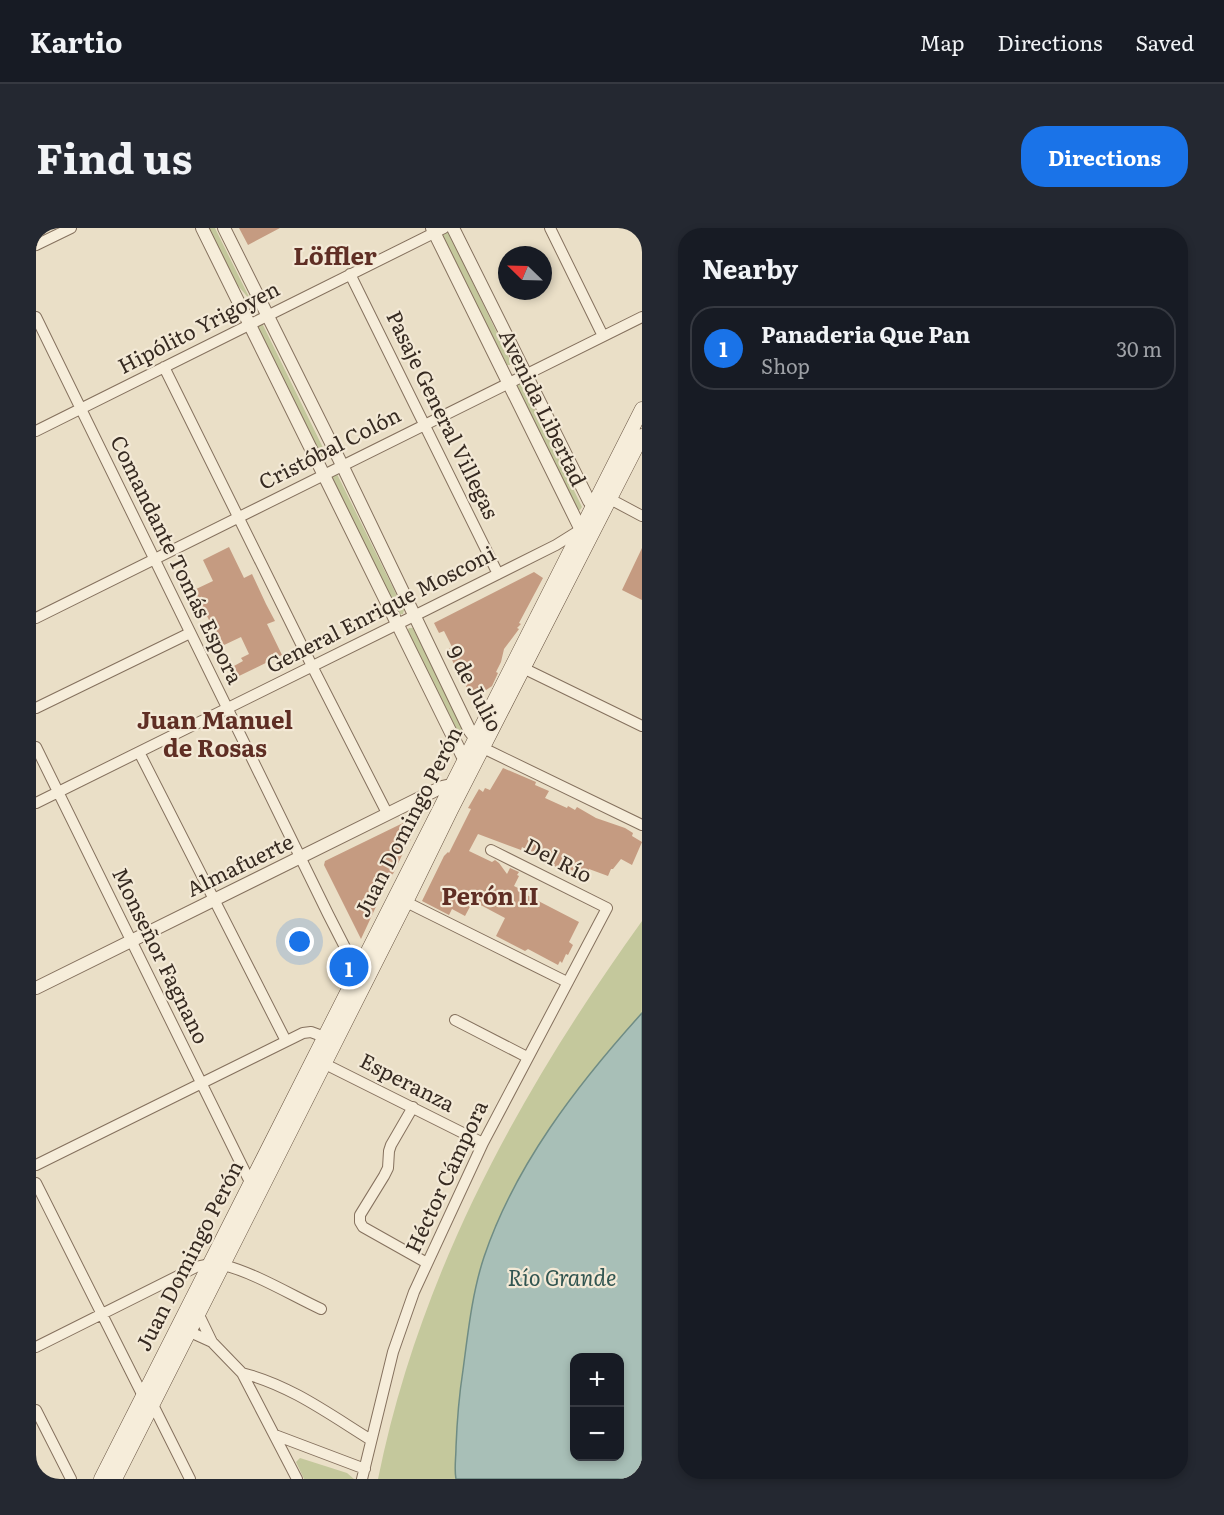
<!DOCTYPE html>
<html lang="en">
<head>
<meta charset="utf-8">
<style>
  body { margin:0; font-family:Literata,serif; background:#242831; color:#f1f3f6 }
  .controls { position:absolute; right:18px; bottom:18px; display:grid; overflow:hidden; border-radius:12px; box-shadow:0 3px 9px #0003 }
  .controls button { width:54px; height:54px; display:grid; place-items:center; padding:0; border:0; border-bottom:2px solid #363941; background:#171b24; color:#f1f3f6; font:30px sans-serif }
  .compass { position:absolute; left:462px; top:18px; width:54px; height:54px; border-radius:50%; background:#171b24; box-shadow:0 3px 9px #0003; rotate:293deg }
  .you { position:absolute; left:264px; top:714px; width:21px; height:21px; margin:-15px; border:4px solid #fff; border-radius:50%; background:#1a73e8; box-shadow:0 0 0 9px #1a73e833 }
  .badge { display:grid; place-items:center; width:39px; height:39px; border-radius:50%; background:#1a73e8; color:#fff; font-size:20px; font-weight:700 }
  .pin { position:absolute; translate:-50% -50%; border:3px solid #fff; box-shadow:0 2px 6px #0006 }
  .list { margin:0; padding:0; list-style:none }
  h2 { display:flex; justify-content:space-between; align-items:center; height:78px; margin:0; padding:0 24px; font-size:26px }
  h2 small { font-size:20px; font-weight:400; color:#9ea1a6 }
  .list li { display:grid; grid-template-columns:39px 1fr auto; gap:18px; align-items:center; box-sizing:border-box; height:84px; margin:0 12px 12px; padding:0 12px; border:2px solid #363941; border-radius:24px }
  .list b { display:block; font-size:22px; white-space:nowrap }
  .list p { margin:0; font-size:20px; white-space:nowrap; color:#9ea1a6 }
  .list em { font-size:20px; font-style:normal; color:#9ea1a6 }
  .map { position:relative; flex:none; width:606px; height:1251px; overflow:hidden; border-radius:24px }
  header { display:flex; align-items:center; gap:36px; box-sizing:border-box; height:84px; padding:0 30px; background:#171b24; border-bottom:2px solid #363941 }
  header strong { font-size:28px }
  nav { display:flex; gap:33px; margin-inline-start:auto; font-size:21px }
  .intro { display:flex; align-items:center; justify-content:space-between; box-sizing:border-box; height:144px; padding:0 36px }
  h1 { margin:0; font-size:42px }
  .button { padding:15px 27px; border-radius:24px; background:#1a73e8; color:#fff; font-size:21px; font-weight:700 }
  main { display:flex; gap:36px; padding:0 36px }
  aside { flex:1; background:#171b24; border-radius:24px; box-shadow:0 3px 9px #0003 }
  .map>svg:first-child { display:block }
  .green { fill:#c4c89c }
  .water { fill:#a8bfb7; stroke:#6f8c84; stroke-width:1.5; fill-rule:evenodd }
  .building { fill:#c59b81 }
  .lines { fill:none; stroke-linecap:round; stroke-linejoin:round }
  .minor-casing { stroke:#85715e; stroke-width:12 }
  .tertiary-casing { stroke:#85715e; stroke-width:14 }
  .secondary-casing { stroke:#675341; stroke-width:15 }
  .minor { stroke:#f6edda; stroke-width:10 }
  .tertiary { stroke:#f6edda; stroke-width:12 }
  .secondary { stroke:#f6edda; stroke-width:14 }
  .labels { text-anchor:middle; stroke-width:4.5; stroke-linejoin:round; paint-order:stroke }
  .street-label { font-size:21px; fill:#362a21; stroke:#f3e9d6 }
  .water-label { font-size:22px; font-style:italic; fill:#315551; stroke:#f3e9d6 }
  .quarter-label { font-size:24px; font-weight:bold; fill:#5f2e24; stroke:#f3e9d6 }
</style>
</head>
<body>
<header>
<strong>Kartio</strong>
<nav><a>Map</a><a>Directions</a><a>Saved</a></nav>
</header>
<div class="intro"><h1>Find us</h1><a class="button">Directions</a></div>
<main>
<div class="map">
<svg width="606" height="1251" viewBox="0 0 606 1251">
  <rect width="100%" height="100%" fill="#eadfc7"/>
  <path class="green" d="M 172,0 L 179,0 L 215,73 L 197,52 Z
    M 412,3 L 475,134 L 474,137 L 471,137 L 406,6 Z
    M 226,95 L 292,230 L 290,234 L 286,233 L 220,98 Z
    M 483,155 L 486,155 L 546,279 L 544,282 L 541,282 L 481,158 Z
    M 301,246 L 368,382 L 367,386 L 362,386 L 296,249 Z
    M 373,400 L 377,400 L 428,503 L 426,507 L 420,507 L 371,403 Z
    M 606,693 L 606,785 C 541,857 479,937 448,1029 C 436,1065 432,1105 427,1142 C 423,1168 421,1193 420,1219 C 420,1230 418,1241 420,1251 L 342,1251 C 384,1044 484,863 606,693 Z
    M 264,1230 L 311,1245 L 318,1251 L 268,1251 L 260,1234 Z"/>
  <path class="water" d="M 606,785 L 606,1251 L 420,1251 C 418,1241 420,1230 420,1219 C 421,1193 423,1168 427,1142 C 432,1105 436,1065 448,1029 C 479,937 541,857 606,785 ZM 538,1130 L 584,1130 L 584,1228 L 538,1228 Z"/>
  <path class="building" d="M 203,0 L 244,0 L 212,17 Z
    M 193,319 L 208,350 L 216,346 L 230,376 L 239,393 L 231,396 L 246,427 L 203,448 L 198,438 L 207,433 L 205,430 L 213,426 L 205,409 L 186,418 L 158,362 L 177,353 L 167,332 Z
    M 606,320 L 606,372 L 586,362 Z
    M 498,344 L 507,350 L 483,395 L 485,396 L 481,400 L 483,401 L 468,421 L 465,434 L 460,444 L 462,445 L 456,458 L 440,469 L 433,459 L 431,460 L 426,451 L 429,450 L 421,435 L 418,436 L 411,422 L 416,419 L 408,403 L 403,405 L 398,395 Z
    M 467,540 L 500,554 L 499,557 L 513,563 L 509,570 L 531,580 L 532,578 L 539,582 L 541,579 L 560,590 L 589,600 L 597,605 L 596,608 L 606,614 L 596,637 L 585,631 L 577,641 L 575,641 L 572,648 L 553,641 L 551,647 L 542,642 L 541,645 L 524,636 L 522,640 L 486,619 L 485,622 L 442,606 L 433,623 L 456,634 L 459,632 L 463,635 L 471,646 L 474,640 L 483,644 L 481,647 L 483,648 L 478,658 L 484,661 L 483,663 L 543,694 L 533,714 L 537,717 L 532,727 L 530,726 L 526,735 L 524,733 L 522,737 L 492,721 L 489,723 L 460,708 L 469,690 L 437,673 L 429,688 L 416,681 L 413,687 L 386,673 L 408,628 L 412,624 L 413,625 L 435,581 L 432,580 L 443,561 L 447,564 L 449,560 L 454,562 Z
    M 367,595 L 375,612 L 366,616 L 369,621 L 357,646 L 346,651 L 348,655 L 338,660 L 344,670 L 325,711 L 288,637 L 289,633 Z"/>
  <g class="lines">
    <defs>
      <path id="minor" d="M 514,0 L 567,108
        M 0,17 L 35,0
        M 314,46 L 462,346
        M 0,89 L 292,686 L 318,737 L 328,745
        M 128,139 L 276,438 L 351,585
        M 0,203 L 408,0
        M 574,271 L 606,288
        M 0,390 L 606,89
        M 489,441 L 606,498
        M 0,480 L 154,405
        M 0,519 L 214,954
        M 447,520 L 606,597
        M 103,524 L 250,813
        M 0,575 L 390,382 L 520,317 L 544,302
        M 364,671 L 531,754
        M 419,792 L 491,829
        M 283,833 L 447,915
        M 377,879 L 355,917 L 353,923 L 352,940 L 348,948 L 324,987 L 324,994 L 327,999 L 391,1035
        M 0,937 L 267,805 L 275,804 L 294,811
        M 0,955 L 107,1168 L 117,1177 L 154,1251
        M 163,1087 L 176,1114
        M 154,1104 L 176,1114 L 206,1145 L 261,1251
        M 0,1119 L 160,1039 C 169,1037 178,1034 187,1037 C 217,1044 257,1068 285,1081
        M 206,1145 C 254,1157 293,1186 335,1212
        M 0,1182 L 35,1251
        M 239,1207 L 329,1241
        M 326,1251 L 357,1124 L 378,1064 L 447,915 L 571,680 L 455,622"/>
      <path id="tertiary" d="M 166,0 L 423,521 L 426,527 L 429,529 L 447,520 L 434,503 L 306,237 L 188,0
        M 396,0 L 545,302 L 551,305
        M 417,0 L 553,273 L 557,277 L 564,275
        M 0,760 L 406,559 L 415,557 L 422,561"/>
      <path id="secondary" d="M 65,1251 L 606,181
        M 79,1251 L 370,674 L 415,582 L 606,208"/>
    </defs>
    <use href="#minor" class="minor-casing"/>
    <use href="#tertiary" class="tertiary-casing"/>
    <use href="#secondary" class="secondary-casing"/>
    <use href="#minor" class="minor"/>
    <use href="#tertiary" class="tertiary"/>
    <use href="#secondary" class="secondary"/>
  </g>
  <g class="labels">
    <g class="street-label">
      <text transform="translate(163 100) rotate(-27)" y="7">Hipólito Yrigoyen</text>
      <text transform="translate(506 180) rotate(64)" y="7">Avenida Libertad</text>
      <text transform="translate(406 187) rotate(64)" y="7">Pasaje General Villegas</text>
      <text transform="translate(294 221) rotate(-27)" y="7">Cristóbal Colón</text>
      <text transform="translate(140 332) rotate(64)" y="7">Comandante Tomás Espora</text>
      <text transform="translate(345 382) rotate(-27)" y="7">General Enrique Mosconi</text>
      <text transform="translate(438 461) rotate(62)" y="7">9 de Julio</text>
      <text transform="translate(373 594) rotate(-63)" y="7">Juan Domingo Perón</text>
      <text transform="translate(522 633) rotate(27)" y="7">Del Río</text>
      <text transform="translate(204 638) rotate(-26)" y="7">Almafuerte</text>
      <text transform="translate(124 728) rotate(64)" y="7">Monseñor Fagnano</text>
      <text transform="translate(371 855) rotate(27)" y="7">Esperanza</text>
      <text transform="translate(411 949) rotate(-65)" y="7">Héctor Cámpora</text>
      <text transform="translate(154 1028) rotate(-63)" y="7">Juan Domingo Perón</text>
    </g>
    <g class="water-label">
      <text x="526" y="1058">Río Grande</text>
    </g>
    <g class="quarter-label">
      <text x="299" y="37">Löffler</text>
      <text x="179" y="501">Juan Manuel<tspan x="179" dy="28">de Rosas</tspan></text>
      <text x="454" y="677">Perón II</text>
    </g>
  </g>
</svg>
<div class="controls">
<button>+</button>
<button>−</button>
</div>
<svg class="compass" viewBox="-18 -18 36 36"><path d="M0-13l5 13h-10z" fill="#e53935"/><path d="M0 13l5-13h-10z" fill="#9ea1a6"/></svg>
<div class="you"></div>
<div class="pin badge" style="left:313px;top:739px">1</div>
</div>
<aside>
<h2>Nearby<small></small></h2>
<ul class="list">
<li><span class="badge">1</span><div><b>Panaderia Que Pan</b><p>Shop</p></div><em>30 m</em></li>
</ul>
</aside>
</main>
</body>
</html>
